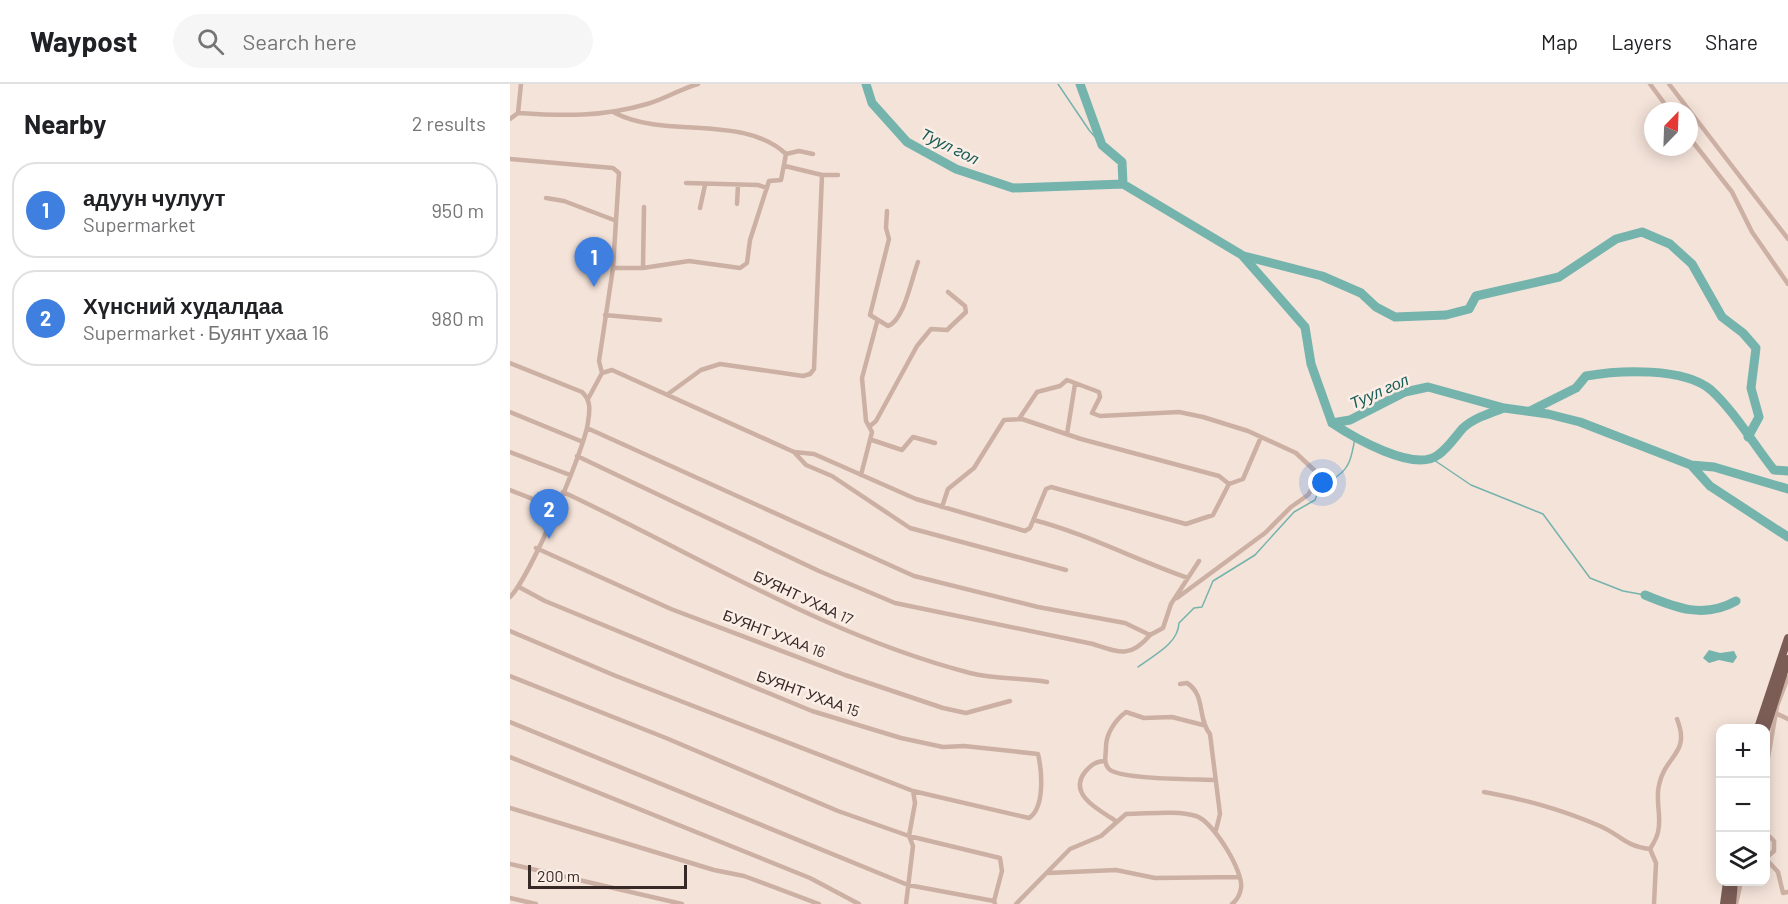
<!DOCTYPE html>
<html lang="en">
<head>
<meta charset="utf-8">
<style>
  body { margin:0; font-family:Barlow,sans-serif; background:#f6f6f6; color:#202124 }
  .controls { position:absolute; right:18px; bottom:18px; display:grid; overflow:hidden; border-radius:12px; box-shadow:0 3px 15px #0003 }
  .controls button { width:54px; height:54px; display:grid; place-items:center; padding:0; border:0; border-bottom:2px solid #e0e0e0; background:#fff; color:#202124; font:30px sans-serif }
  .compass { position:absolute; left:1134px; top:18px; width:54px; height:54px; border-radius:50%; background:#fff; box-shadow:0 3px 15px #0003; rotate:23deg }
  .scale { position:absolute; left:18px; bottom:15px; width:159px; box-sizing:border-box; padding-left:6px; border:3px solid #372926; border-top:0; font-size:16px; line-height:21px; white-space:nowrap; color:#372926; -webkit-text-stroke:4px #fbeee6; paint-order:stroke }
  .you { position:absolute; left:813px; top:399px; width:21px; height:21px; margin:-15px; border:4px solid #fff; border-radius:50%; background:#1a73e8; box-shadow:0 0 0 9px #1a73e833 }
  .badge { display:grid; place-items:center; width:39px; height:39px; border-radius:50%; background:#db2777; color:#fff; font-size:20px; font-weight:700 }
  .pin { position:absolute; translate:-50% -50px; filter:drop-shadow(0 2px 3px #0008) }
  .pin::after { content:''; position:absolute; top:32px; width:21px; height:18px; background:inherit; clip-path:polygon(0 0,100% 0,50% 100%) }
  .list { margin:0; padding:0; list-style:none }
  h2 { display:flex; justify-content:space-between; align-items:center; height:78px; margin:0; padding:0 24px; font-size:26px }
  h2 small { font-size:20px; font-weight:400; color:#757577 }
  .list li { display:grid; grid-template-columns:39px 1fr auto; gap:18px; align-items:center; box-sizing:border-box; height:96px; margin:0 12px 12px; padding:0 12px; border:2px solid #e0e0e0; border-radius:24px }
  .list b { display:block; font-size:22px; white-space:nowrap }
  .list p { margin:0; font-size:20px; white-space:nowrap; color:#757577 }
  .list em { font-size:20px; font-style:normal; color:#757577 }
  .icon { flex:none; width:33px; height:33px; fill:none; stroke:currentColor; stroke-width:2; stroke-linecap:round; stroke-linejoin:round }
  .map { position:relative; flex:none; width:1278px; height:820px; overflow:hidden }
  header { display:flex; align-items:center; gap:36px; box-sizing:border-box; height:84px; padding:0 30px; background:#fff; border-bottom:2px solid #e0e0e0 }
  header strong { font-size:28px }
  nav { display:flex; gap:33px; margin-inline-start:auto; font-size:21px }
  .search { width:420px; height:54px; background:#f6f6f6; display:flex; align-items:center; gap:15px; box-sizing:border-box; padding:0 21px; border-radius:33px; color:#757577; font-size:22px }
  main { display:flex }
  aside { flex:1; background:#fff }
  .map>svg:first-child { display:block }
  .water { fill:#75b3ad }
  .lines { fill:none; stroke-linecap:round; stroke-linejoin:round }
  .stream { stroke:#75b3ad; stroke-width:1.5 }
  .river { stroke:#75b3ad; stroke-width:9 }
  .street { stroke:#cdb0a4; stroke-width:4.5 }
  .primary { stroke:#7b5d56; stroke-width:8 }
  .labels { text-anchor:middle; stroke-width:5; stroke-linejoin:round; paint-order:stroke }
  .street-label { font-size:15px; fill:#372926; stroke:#fbeee6 }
  .water-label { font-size:16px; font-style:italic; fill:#185d57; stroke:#fbeee6 }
</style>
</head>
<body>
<header>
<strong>Waypost</strong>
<div class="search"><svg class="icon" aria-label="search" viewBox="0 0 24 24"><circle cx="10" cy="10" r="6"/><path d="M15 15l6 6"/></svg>Search here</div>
<nav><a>Map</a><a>Layers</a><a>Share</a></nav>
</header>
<main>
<aside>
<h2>Nearby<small>2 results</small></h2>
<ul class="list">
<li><span class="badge" style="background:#3f7fe0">1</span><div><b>адуун чулуут</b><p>Supermarket</p></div><em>950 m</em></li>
<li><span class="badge" style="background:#3f7fe0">2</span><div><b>Хүнсний худалдаа</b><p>Supermarket · Буянт ухаа 16</p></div><em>980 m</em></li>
</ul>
</aside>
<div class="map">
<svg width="1278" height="820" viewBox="0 0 1278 820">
  <rect width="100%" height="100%" fill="#f4e3d9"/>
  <path class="water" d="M 1199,566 L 1210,569 L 1224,567 L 1227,573 L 1223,579 L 1209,576 L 1199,579 L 1193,574 Z"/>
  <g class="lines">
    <path class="stream" d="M 548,0 L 579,46 L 592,61
      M 921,374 L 961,401 L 1033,430 L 1080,494 L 1113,507 L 1135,511
      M 628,583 C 644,571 668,560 669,539 L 684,524 L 692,523 L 703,497 L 745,471 L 784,428 L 805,416 C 812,394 828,398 837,382 C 842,375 843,363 845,354"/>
    <path class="river" d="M 356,0 L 362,19 L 397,58 L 446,85 L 503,104 L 613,100 L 732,171 L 795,243 L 801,280 L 822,339 L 840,336 L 895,308 L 918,303 L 994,324 L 1038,330 L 1070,338 L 1181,381 L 1204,383 L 1278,405
      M 570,0 L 592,61 L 612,78 L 613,100
      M 734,172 L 812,192 L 851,209 L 866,223 L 885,233 L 936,231 L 959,225 L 966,212 L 1049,193 L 1106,155 L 1132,148 L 1160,160 L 1182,180 L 1212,233 L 1233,249 L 1246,264 L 1241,304 L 1249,333 L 1238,353
      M 1020,327 L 1066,304 L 1076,292 C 1109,286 1174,283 1201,306 C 1225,328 1244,361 1264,386 L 1278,387
      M 822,339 C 843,353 904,389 928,371 C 938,364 945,353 953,344 C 964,334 980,329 994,324
      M 1181,381 L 1200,402 L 1278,453
      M 1135,511 C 1166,524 1194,535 1226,517"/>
    <path class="street" d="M 1140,0 L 1160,27
      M 1159,0 L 1278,155
      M 8,29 L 11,0
      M 105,29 C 155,55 234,30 276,70
      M 0,35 L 8,29 C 53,32 93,33 137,20 C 155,15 170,5 188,0
      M 1179,53 L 1222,108 L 1242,148 L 1278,200
      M 276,70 L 289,67 L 303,70
      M 0,75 L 103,84 L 109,89 L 103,184 L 89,277 L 92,289
      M 275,82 L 312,91 L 328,91
      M 176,99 L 248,101 L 257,104
      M 36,114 L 54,117 L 104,136
      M 227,120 L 228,101
      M 190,124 L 195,101
      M 377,127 L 376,144 L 379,155 L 360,231 L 378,242 C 394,237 402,193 408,178
      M 103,184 L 133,184 L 179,177 L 230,184 L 237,179 L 240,156 L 259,97 L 271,96 L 276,70
      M 133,184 L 134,123
      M 95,231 L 150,236
      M 0,279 L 72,308 C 81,316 80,326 78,338 C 75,365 19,495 0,513
      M 158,310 L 191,286 L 210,280 L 293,292 L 300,290 L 304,285 L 312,91
      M 78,315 L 92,289 L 102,286 L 284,368 L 304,370 L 406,415 L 515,447 L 520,444 L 536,405 L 541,403 L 676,440 L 703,431 L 719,400 L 733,395 L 751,353
      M 0,328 L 73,358
      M 509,335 L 527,308 L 550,302 L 557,296 L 589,308 L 590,313 L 582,329 L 590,332 L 669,328 L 693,333 L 738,347 L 786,369 L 804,386 L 807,397 L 798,411 L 781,423 L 755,449 L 667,514
      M 360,342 L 366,337 L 407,262 L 421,245 L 437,246 L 456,228 L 455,222 L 438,208
      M 557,350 L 565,300
      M 362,356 L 392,366 L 403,353 L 425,359
      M 0,368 L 60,391
      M 284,368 L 296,381 L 322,392 L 400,444 L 556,486
      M 67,372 L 309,487 L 385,519 L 583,560 C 608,568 620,575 640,551 L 615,539 L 528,523 L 404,492 L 77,344
      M 351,391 L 362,348 L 356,337 L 352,294 L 367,238
      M 0,406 L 46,424
      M 53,408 C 188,471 314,551 460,589 C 486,596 511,593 537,598
      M 432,423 L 438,405 L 464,384 L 494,336 L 512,335 L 571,355 L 709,392 L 719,400
      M 524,436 C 577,450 626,476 678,494
      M 26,464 L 161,525 L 335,591 L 433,624 L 456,629 L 500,617
      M 9,503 L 35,517 L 302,627 L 391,654 L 433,663 L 454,662 L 528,670 C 532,687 535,724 519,734 L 403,707
      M 0,547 L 106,592 L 403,707 L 405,719 L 399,752 L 403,762 L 396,820
      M 640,551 L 653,544 L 661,520 L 689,477
      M 0,592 L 156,654 L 328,727 L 399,752 L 490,774 L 492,787 L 484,817
      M 670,600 L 677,599 C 696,611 687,634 700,650 L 710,730 L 706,746
      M 1263,628 L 1278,635
      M 0,638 L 398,801 L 484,817 L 485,820
      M 693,641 L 662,633 L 634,634 L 616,628 C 605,636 596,650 596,663 C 596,671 593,679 599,685 C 610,696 687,695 705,696
      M 0,673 L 300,794 L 349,820
      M 595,677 C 586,677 581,681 575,688 C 557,711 591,727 606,737
      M 1256,685 L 1267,622 L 1278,593
      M 974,708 C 1017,716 1050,725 1090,742 C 1111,751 1114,762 1140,765
      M 0,724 L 204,786 L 234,792 L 309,820
      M 1256,749 L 1264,757 L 1264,767 L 1256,774
      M 1256,775 L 1268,788 L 1273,809 L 1278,808
      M 0,780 L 172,820
      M 538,789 L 606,786 L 645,794 L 729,793
      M 0,814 L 26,820
      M 506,820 L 560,765 L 591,752 L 616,730 C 638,730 666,726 686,732 C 703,737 734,788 731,804 C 730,811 727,816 722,820
      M 1144,820 L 1146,779 L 1140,765 C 1143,760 1147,754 1148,748 C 1152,733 1145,716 1149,701 C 1155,671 1181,670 1167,635
      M 1226,820 L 1231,798"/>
    <path class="primary" d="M 1248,644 L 1278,554
      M 1256,645 L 1278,575
      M 1214,820 L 1217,798
      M 1222,820 L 1224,798"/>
  </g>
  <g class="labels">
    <g class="street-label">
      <text transform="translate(293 514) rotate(25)" y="5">БУЯНТ УХАА 17</text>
      <text transform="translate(264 550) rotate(21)" y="5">БУЯНТ УХАА 16</text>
      <text transform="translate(298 610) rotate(20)" y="5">БУЯНТ УХАА 15</text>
    </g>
    <g class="water-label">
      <text transform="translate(440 62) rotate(26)" y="6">Туул гол</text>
      <text transform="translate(869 307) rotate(-24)" y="6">Туул гол</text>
    </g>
  </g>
</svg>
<div class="controls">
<button>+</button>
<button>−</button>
<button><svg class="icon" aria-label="layers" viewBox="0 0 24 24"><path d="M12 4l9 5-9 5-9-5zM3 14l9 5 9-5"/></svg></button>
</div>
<svg class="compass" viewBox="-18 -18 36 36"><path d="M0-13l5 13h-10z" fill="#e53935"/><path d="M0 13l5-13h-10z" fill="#757577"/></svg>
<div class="scale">200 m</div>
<div class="you"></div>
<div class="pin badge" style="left:84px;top:203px;background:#3f7fe0">1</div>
<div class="pin badge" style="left:39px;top:455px;background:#3f7fe0">2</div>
</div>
</main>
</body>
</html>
